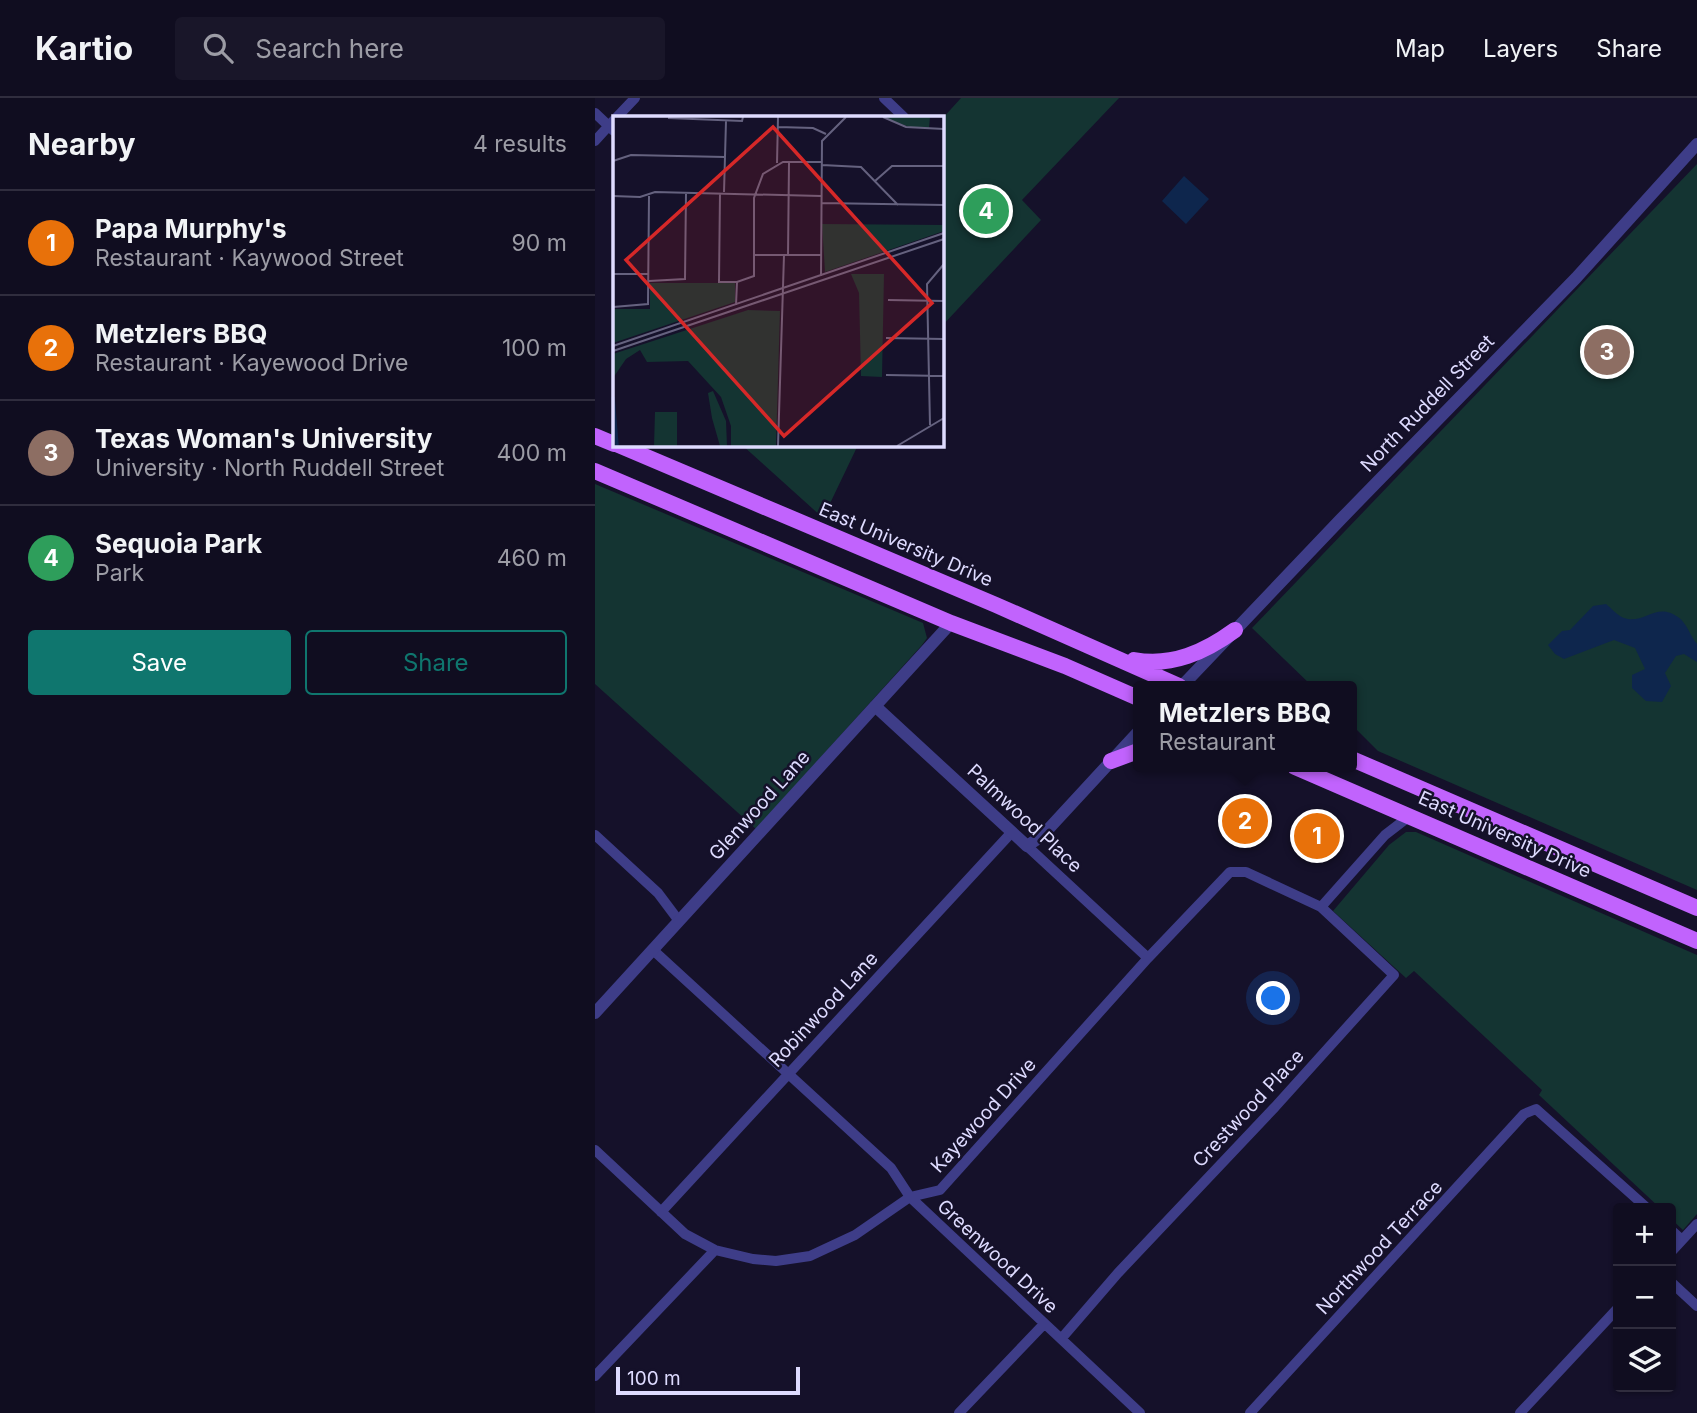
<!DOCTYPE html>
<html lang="en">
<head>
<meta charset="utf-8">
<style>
  body { margin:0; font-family:Inter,sans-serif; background:#191629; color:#f1f3f6 }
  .controls { position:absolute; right:21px; bottom:21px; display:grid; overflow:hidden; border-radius:7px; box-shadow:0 2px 5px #0004 }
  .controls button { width:63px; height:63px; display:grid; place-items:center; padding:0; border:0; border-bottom:2px solid #302d3e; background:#100d20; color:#f1f3f6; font:35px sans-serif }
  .scale { position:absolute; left:21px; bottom:18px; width:184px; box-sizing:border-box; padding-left:7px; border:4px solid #dedbff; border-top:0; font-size:19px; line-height:24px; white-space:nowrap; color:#dedbff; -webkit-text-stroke:5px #15112a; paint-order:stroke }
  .you { position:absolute; left:679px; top:901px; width:24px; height:24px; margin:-18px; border:5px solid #fff; border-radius:50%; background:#1a73e8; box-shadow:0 0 0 10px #1a73e833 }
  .badge { display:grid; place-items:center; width:46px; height:46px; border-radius:50%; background:#0f766e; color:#fff; font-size:23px; font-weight:700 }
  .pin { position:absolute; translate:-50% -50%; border:4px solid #fff; box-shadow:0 2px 7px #0006 }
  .popup { position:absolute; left:538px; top:583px; width:224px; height:91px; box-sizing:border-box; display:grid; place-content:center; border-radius:7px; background:#100d20; filter:drop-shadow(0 2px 5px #0005); font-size:23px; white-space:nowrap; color:#9c9ca5 }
  .popup b { font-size:26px; color:#f1f3f6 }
  .popup::after { content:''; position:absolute; left:50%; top:100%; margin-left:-14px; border:14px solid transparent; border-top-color:#100d20 }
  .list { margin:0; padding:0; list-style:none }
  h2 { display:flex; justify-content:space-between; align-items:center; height:91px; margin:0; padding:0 28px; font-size:30px }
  h2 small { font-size:23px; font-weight:400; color:#9c9ca5 }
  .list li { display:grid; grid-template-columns:46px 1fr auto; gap:21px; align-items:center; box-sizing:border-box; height:105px; padding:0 28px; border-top:2px solid #302d3e }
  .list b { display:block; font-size:26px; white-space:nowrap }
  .list p { margin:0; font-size:23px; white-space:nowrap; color:#9c9ca5 }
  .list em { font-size:23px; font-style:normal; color:#9c9ca5 }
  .actions { display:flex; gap:14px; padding:21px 28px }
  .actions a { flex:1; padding:16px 0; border:2px solid #0f766e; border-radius:7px; text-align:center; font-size:24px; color:#0f766e }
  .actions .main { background:#0f766e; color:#fff }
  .icon { flex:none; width:38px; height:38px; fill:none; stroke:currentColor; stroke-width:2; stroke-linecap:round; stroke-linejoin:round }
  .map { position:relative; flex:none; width:1102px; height:1315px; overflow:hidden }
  header { display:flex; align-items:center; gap:42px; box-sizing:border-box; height:98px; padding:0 35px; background:#100d20; border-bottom:2px solid #302d3e }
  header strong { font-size:33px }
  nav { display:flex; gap:38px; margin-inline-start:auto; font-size:24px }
  .search { width:490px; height:63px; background:#191629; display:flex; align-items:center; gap:18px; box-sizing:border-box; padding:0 24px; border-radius:7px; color:#9c9ca5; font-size:26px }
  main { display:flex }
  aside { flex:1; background:#100d20 }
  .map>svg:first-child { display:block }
  .green { fill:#143432 }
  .water { fill:#0e264d }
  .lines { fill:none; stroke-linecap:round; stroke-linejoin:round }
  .minor { stroke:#3e3d88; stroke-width:10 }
  .tertiary { stroke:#3e3d88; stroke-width:12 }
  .primary { stroke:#c163fd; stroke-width:16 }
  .labels { text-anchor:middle; stroke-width:5; stroke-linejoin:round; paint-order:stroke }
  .street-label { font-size:19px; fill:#dedbff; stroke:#15112a }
  .inset-river { fill:none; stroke:#0e264d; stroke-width:3.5 }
  .inset-road { fill:none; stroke:#65627f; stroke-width:2 }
  .view { fill:#d62828; fill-opacity:0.15; stroke:#d62828; stroke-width:3.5 }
  .inset-edge { fill:none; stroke:#dedbff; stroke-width:3.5 }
</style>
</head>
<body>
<header>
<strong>Kartio</strong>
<div class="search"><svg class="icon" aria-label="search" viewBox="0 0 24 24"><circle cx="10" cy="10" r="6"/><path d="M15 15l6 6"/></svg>Search here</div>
<nav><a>Map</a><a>Layers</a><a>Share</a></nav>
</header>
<main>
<aside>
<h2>Nearby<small>4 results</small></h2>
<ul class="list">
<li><span class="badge" style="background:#e8710a">1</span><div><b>Papa Murphy's</b><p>Restaurant · Kaywood Street</p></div><em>90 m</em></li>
<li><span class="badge" style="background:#e8710a">2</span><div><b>Metzlers BBQ</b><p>Restaurant · Kayewood Drive</p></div><em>100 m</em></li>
<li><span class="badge" style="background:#8d6e63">3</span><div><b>Texas Woman's University</b><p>University · North Ruddell Street</p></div><em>400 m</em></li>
<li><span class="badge" style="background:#2e9e5b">4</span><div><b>Sequoia Park</b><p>Park</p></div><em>460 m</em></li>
</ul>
<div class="actions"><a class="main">Save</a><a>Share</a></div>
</aside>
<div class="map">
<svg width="1102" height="1315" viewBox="0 0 1102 1315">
  <rect width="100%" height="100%" fill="#15112a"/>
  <path class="green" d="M 366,0 L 524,0 L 427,102 L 446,122 L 347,228 L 347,21 Z
    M 1102,66 L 1102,792 L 783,653 L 757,627 L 757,588 L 717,588 L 657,530 Z
    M 263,347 L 228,420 L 147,347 L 263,346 Z
    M 0,386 L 328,525 L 332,540 L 327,547 L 161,731 L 0,586 Z
    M 811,734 L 821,734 L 1102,857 L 1102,1116 L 1088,1132 L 1076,1121 L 1076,1110 L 1065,1110 L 944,997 L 947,992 L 819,873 L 811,880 L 738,813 L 794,747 Z"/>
  <path class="water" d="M 589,78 L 614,101 L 591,126 L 567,103 Z
    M 1011,506 C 1016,510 1023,518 1029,520 C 1049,527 1061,503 1083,519 C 1092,525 1095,538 1102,546 L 1102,564 L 1089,556 L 1081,558 L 1070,575 L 1076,588 L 1067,604 L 1051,603 L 1037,590 L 1037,577 L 1050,571 L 1040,550 L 1019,542 L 969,561 L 960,556 L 953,547 L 967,533 L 975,532 L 998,508 Z"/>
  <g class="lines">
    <path class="minor" d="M 289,0 L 309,19
      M 0,15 L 19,33
      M 22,19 L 40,0
      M 0,43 L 19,22
      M 0,737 L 63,795 L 84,823
      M 432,748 L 553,860
      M 726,809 L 790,737 L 816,717
      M 58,852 L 296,1070 L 315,1099 L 545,1315
      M 0,1052 L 90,1136 L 120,1152 L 158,1161 L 181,1163 L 215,1158 L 260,1137 L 315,1099 L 345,1092 L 553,860 L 635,774 L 651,774 L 726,809 L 799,877 L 680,1009 L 523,1175 L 466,1241
      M 66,1114 L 417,734
      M 1076,1132 L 1087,1142
      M 1076,1154 L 1102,1126
      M 1076,1184 L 1102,1208
      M 0,1278 L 120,1152
      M 364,1315 L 449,1226
      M 655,1315 L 929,1016 L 941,1011 L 1052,1110
      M 925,1315 L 1023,1210"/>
    <path class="tertiary" d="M 587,588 L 746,421 L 981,180 L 1102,46
      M 280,608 L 432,748 L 447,738 L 543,634
      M 0,915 L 356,525"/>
    <path class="primary" d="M 0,338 L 19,346
      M 21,346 L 401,507 L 584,588
      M 0,373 L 356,525 L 470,568 L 543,600
      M 539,562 C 577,569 610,554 640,532
      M 757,661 L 1102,810
      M 516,663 L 543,653
      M 700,669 L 1102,843"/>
  </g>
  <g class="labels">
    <g class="street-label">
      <text transform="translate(832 305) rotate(-46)" y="7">North Ruddell Street</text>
      <text transform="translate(311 446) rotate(23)" y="7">East University Drive</text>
      <text transform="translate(164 707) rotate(-48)" y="7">Glenwood Lane</text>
      <text transform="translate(430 720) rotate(43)" y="7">Palmwood Place</text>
      <text transform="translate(910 736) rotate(24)" y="7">East University Drive</text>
      <text transform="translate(228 911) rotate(-47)" y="7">Robinwood Lane</text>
      <text transform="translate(653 1010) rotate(-47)" y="7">Crestwood Place</text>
      <text transform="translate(388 1017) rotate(-48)" y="7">Kayewood Drive</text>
      <text transform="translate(784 1149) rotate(-47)" y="7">Northwood Terrace</text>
      <text transform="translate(403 1158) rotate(43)" y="7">Greenwood Drive</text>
    </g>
  </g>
  <g transform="translate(18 18)">
    <rect width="331" height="331" fill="#15112a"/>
    <path d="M 270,1 L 317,1 L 316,12 L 299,12 ZM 209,108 L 331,109 L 331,115 L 212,156 ZM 238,158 L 271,158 L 269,261 L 248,260 L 246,177 ZM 37,167 L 122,167 L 122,186 L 0,227 L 0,193 L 37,193 ZM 135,194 L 167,195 L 163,330 L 118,330 L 118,310 L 108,281 L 75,245 L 34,246 L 27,234 L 13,243 L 0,262 L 0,238 ZM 100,275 L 113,305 L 114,330 L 107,330 L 99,302 L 95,277 ZM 42,296 L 64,296 L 64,330 L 41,330 Z" fill="#143432"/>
    <path class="inset-river" d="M 0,281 L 4,330"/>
    <path class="inset-road" d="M 270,1 L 293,11 L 331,13M 55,2 L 129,5 L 130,1M 165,11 L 200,12 L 213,18M 0,45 L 18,39 L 112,41M 164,47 L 165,1M 209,49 L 248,51 L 285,89M 262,65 L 279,50 L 331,50M 111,76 L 113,5M 107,77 L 106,166 L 124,166 L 141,160 L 141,82 L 150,58 L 170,46 L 209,46M 0,80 L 27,81 L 42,76 L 208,80M 208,87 L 331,89M 141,139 L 208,139M 175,139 L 176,47M 0,158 L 36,158M 208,160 L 209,25 L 233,1M 36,165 L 72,163 L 73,77M 275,184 L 331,185M 123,189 L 124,166M 0,191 L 35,188 L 36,80M 273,222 L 331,223M 0,230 L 331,117M 0,235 L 331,123M 273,259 L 331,260M 317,309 L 314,168 L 331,148M 165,330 L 171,139M 284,330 L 331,302"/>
    <path class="view" d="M 160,11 L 319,187 L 171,320 L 13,144 Z"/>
    <rect width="331" height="331" class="inset-edge"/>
  </g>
</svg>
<div class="controls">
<button>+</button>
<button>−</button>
<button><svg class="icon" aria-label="layers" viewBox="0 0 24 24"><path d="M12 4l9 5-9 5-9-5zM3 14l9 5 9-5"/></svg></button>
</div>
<div class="scale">100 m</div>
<div class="you"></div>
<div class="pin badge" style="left:722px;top:738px;background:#e8710a">1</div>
<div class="pin badge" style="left:650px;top:723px;background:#e8710a">2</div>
<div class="popup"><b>Metzlers BBQ</b>Restaurant</div>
<div class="pin badge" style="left:1012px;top:254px;background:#8d6e63">3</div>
<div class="pin badge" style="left:391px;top:113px;background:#2e9e5b">4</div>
</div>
</main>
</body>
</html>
